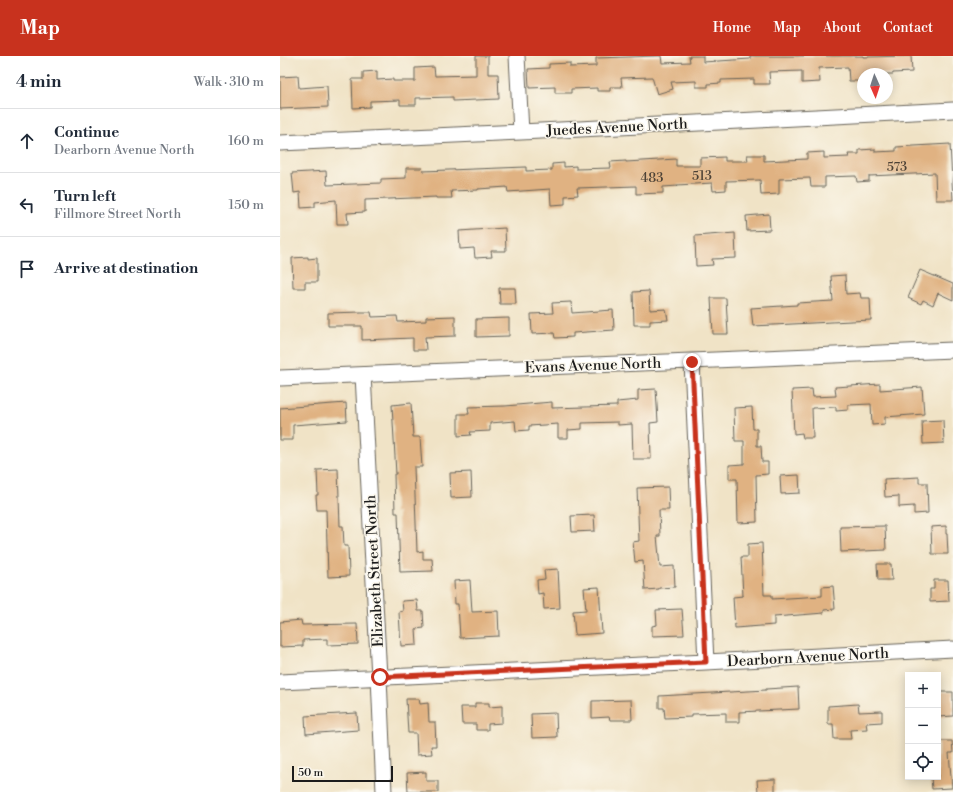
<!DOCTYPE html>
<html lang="en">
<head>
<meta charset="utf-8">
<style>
  body { margin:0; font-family:"Libre Bodoni",serif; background:#f6f6f7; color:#1f2937 }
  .controls { position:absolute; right:12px; bottom:12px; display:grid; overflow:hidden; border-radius:0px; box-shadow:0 2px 10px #0003 }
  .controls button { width:36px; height:36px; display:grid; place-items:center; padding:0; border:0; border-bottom:1px solid #e0e1e3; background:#fff; color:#1f2937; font:20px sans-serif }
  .compass { position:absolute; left:577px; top:12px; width:36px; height:36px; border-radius:50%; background:#fff; box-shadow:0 2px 10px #0003; rotate:177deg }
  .scale { position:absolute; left:12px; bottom:10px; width:101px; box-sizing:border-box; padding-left:4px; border:2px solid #1c1c1c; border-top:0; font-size:11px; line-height:14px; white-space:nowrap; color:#1c1c1c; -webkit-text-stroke:3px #fbf7ec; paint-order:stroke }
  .stop { position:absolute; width:12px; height:12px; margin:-9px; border:3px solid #c8321e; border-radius:50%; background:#fff }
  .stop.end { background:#c8321e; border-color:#fff; box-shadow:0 1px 4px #0008 }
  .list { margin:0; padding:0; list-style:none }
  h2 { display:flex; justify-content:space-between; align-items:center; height:52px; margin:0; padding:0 16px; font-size:17px }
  h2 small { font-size:13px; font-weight:400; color:#747a83 }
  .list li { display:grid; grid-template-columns:26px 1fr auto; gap:12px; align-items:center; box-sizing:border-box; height:64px; padding:0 16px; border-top:1px solid #e0e1e3 }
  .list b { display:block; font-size:15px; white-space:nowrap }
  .list p { margin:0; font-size:13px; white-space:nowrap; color:#747a83 }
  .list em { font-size:13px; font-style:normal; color:#747a83 }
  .icon { flex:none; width:22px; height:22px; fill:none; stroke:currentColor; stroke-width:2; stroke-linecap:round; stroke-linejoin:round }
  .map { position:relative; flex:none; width:673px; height:736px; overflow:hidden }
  header { display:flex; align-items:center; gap:24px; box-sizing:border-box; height:56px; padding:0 20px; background:#c8321e; color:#fff }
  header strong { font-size:19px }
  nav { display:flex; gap:22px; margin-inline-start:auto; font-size:14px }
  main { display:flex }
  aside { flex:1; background:#fff }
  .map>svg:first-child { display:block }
  .building { fill:#e0b282 }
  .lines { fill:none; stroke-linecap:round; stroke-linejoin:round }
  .minor-casing { stroke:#666258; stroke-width:17 }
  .minor { stroke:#fff; stroke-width:15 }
  .route { stroke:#c8321e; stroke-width:5 }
  .labels { text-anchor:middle; stroke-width:3; stroke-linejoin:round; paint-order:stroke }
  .number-label { font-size:13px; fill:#4d4236 }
  .street-label { font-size:15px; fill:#1c1c1c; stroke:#fbf7ec }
</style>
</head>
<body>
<header>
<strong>Map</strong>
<nav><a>Home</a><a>Map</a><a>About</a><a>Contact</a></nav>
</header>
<main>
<aside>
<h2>4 min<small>Walk · 310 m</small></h2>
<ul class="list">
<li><svg class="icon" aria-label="ahead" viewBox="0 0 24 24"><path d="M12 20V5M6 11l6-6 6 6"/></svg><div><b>Continue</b><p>Dearborn Avenue North</p></div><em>160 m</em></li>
<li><svg class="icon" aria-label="left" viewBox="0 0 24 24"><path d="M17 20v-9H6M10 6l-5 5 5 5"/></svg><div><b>Turn left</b><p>Fillmore Street North</p></div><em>150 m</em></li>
<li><svg class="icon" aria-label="arrive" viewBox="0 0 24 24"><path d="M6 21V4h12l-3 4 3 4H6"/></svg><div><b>Arrive at destination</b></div></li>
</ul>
</aside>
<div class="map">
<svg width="673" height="736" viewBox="0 0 673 736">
  <rect width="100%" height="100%" fill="#fbf7ec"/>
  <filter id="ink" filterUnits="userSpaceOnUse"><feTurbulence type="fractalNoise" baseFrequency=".025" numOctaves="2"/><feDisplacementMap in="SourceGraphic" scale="8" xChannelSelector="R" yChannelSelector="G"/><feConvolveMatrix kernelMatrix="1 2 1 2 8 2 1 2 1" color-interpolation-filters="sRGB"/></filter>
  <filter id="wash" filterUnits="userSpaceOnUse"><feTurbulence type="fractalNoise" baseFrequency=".012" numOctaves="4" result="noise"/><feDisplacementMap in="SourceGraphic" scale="16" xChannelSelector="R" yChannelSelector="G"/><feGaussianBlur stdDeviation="0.9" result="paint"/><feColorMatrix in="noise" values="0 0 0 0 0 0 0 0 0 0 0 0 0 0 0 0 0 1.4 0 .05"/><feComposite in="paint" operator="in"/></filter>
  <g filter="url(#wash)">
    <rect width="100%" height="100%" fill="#f0e3c6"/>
    <g id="blocks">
      <path class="building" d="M 196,0 L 208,0 L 208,18 L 218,18 L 219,43 L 173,45 L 173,41 L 136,42 L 136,49 L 120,49 L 120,44 L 90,45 L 90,51 L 73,52 L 72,23 L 83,23 L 83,16 L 97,15 L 97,24 L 113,23 L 113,25 L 135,25 L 135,12 L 154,11 L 155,20 L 196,19 Z
        M 378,0 L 381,0 L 382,7 L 410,6 L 409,0 L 423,0 L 423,6 L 470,3 L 470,0 L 583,0 L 583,1 L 631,0 L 632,16 L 613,17 L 613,18 L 583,18 L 583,25 L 569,25 L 568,11 L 539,12 L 540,26 L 522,27 L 522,15 L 489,16 L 490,28 L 474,28 L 474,23 L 441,24 L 441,27 L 428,28 L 428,31 L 416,31 L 416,25 L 391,26 L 393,33 L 377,38 L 372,21 L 341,22 L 342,31 L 330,31 L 330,35 L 317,35 L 317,32 L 291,33 L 291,37 L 275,37 L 275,31 L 249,32 L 248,13 L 269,12 L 269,8 L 290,7 L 290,11 L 316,10 L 316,2 Z
        M 18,20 L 19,32 L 47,30 L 48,51 L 0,53 L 0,21 Z
        M 670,88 L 673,144 L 656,144 L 655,117 L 589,120 L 589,125 L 577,126 L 576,120 L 545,121 L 545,131 L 531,131 L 530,122 L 499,123 L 499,138 L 481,139 L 480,124 L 446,125 L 446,134 L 433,135 L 432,127 L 397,129 L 398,130 L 383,131 L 383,137 L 356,138 L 356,130 L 297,132 L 298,139 L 285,140 L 285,148 L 271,149 L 270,133 L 228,136 L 227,131 L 198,133 L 198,134 L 171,135 L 172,142 L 156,142 L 156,141 L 85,144 L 85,156 L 67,157 L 68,168 L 57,168 L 56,144 L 35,146 L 35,151 L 21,152 L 20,136 L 14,137 L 12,117 L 46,115 L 47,129 L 101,127 L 101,123 L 126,122 L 126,112 L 142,112 L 143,115 L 246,111 L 246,115 L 272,114 L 272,108 L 284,107 L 284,111 L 296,110 L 296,113 L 331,112 L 330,106 L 346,105 L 346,106 L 396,103 L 396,110 L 420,110 L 420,102 L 445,101 L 445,105 L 468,105 L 467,99 L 484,99 L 484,105 L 527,103 L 527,97 L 544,96 L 544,102 L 569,101 L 568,98 L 579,98 L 579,94 L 595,93 L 595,96 L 616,95 L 616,91 Z
        M 489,158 L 490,174 L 467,175 L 466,160 Z
        M 225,172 L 226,195 L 211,195 L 212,201 L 195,202 L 194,192 L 180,193 L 179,175 Z
        M 455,177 L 456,202 L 432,203 L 433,209 L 416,210 L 415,180 Z
        M 28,201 L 28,203 L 37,202 L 37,226 L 25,226 L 25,232 L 13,232 L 12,202 Z
        M 640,214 L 673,228 L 673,244 L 658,237 L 653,249 L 643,244 L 641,248 L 628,242 Z
        M 565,219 L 566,238 L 580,237 L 581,242 L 590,242 L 591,264 L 473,270 L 471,252 L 517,249 L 517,247 L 553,245 L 551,220 Z
        M 219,232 L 235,232 L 236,248 L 220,248 Z
        M 369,235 L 370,254 L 386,253 L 388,264 L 370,265 L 370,269 L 354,269 L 353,236 Z
        M 431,242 L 446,242 L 448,278 L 433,278 Z
        M 291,246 L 292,257 L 333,254 L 334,274 L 293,277 L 293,281 L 275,282 L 274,277 L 252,278 L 251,258 L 273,257 L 272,247 Z
        M 81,256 L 91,256 L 92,261 L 117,260 L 118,266 L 146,265 L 146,261 L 175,260 L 175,280 L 145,281 L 146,294 L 133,294 L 133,282 L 82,284 L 82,270 L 48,270 L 48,257 Z
        M 229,262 L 229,280 L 196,281 L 196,263 Z
        M 600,328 L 600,334 L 642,331 L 644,358 L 605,361 L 605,368 L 592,369 L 591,348 L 568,349 L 568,354 L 556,355 L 556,351 L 532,352 L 533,382 L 523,382 L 522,377 L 514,378 L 512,334 L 532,333 L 533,341 L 556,340 L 555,331 Z
        M 376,333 L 378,366 L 370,367 L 371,403 L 353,403 L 352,368 L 338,369 L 338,366 L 302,367 L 302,373 L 288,374 L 288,382 L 278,382 L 278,368 L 249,370 L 249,374 L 236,375 L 235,365 L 210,367 L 210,375 L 190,376 L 191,379 L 178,380 L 178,358 L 189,358 L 188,351 L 225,350 L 272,346 L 272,352 L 337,350 L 337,346 L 358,344 L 358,334 Z
        M 66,347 L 67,365 L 13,369 L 13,384 L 0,384 L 0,352 Z
        M 131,347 L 133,381 L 140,381 L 142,411 L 134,411 L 137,496 L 143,495 L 143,503 L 152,503 L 153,515 L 120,516 L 118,457 L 115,457 L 114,418 L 116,418 L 112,349 Z
        M 472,351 L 473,373 L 477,373 L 477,390 L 481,390 L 482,406 L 488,406 L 488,418 L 476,419 L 477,466 L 458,467 L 457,423 L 449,423 L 449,409 L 464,408 L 464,385 L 455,385 L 454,352 Z
        M 663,364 L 664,387 L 643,388 L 642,365 Z
        M 58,413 L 60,470 L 63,470 L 64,490 L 68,490 L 69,520 L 48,521 L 46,454 L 37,454 L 36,439 L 38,439 L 37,414 Z
        M 191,416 L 192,441 L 171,442 L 170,417 Z
        M 519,419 L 520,437 L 501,438 L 500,420 Z
        M 639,421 L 639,427 L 647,427 L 648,457 L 634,458 L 634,450 L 619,451 L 619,440 L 605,441 L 604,423 Z
        M 388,431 L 389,454 L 379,454 L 380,480 L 377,480 L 380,511 L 394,510 L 395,531 L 379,532 L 379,533 L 365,534 L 363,505 L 355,506 L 353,486 L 359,485 L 357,432 Z
        M 314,459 L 315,475 L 292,476 L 291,460 Z
        M 605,470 L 606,494 L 561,496 L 560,471 Z
        M 666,470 L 666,478 L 667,478 L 668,498 L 652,498 L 651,471 Z
        M 482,487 L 484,539 L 492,539 L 492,543 L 542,540 L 542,531 L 553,530 L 555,553 L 544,554 L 544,557 L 494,561 L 494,569 L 455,572 L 453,541 L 463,540 L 461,501 L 468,501 L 468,488 Z
        M 597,508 L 611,508 L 612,524 L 598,524 Z
        M 278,513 L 280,552 L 264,553 L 263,537 L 258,538 L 257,524 L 265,523 L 264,514 Z
        M 190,524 L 192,556 L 218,555 L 219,580 L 180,582 L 178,548 L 175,548 L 174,525 Z
        M 654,524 L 668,524 L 669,545 L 650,546 L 650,533 L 654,533 Z
        M 319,531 L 322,577 L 295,579 L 293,555 L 306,554 L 304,532 Z
        M 137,544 L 138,555 L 143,555 L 144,572 L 136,573 L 137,589 L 121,590 L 119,556 L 123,555 L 122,545 Z
        M 402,553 L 404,579 L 372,580 L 372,570 L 377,569 L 376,554 Z
        M 21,564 L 22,569 L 77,568 L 78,588 L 47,589 L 47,583 L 23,584 L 23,590 L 0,591 L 0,566 Z
        M 518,631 L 519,653 L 459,656 L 459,666 L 446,666 L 446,657 L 412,658 L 412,661 L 385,662 L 384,652 L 379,652 L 379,640 L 486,634 L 486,633 Z
        M 658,636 L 673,636 L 673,660 L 658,661 Z
        M 126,643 L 139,643 L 140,648 L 148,647 L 149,666 L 155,666 L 156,690 L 151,690 L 152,698 L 137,699 L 136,677 L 128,677 Z
        M 351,644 L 352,664 L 330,664 L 329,661 L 312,662 L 312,645 Z
        M 195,647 L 209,647 L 209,651 L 222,650 L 222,667 L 208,668 L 208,674 L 196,674 L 196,668 L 182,668 L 181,651 L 195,651 Z
        M 578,648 L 579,656 L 602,655 L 602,666 L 586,667 L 587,673 L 570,674 L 571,683 L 554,683 L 553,668 L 548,668 L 548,650 Z
        M 77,657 L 78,674 L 26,678 L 25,660 Z
        M 276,657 L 277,681 L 252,682 L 251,658 Z
        M 658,685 L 672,685 L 673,697 L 669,697 L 672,732 L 652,733 L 651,721 L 658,721 Z
        M 146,716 L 146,725 L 158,725 L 158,736 L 128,736 L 127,717 Z
        M 495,723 L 495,736 L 478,736 L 477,724 Z"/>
    </g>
  </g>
  <g filter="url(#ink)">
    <use href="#blocks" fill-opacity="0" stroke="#666258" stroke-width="1"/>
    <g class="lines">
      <defs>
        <path id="minor" d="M 237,0 L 241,76
          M 0,87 L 241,76 L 673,54
          M 412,306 L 426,606
          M 83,319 L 99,621 L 104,736
          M 0,322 L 673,294
          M 0,626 L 426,606 L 673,593"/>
      </defs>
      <use href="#minor" class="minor-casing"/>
      <use href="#minor" class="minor"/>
    </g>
  </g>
  <g class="lines" filter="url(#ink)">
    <path class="route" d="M 100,621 L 426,606 L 412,306"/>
  </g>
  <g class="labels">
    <g class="number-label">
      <text x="617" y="115">573</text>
      <text x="422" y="124">513</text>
      <text x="372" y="126">483</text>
    </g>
    <g class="street-label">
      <text transform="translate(337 71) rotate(-3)" y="5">Juedes Avenue North</text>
      <text transform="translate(313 309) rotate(-2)" y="5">Evans Avenue North</text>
      <text transform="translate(94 515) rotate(-93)" y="5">Elizabeth Street North</text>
      <text transform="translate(528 601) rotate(-3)" y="5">Dearborn Avenue North</text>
    </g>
  </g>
</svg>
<div class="controls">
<button>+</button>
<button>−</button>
<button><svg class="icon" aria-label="locate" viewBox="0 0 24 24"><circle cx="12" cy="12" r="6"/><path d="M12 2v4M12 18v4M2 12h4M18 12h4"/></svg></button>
</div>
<svg class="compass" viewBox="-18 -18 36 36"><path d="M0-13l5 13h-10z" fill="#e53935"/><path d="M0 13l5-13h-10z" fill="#747a83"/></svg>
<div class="scale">50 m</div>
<div class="stop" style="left:100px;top:621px"></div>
<div class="stop end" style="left:412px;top:306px"></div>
</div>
</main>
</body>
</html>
